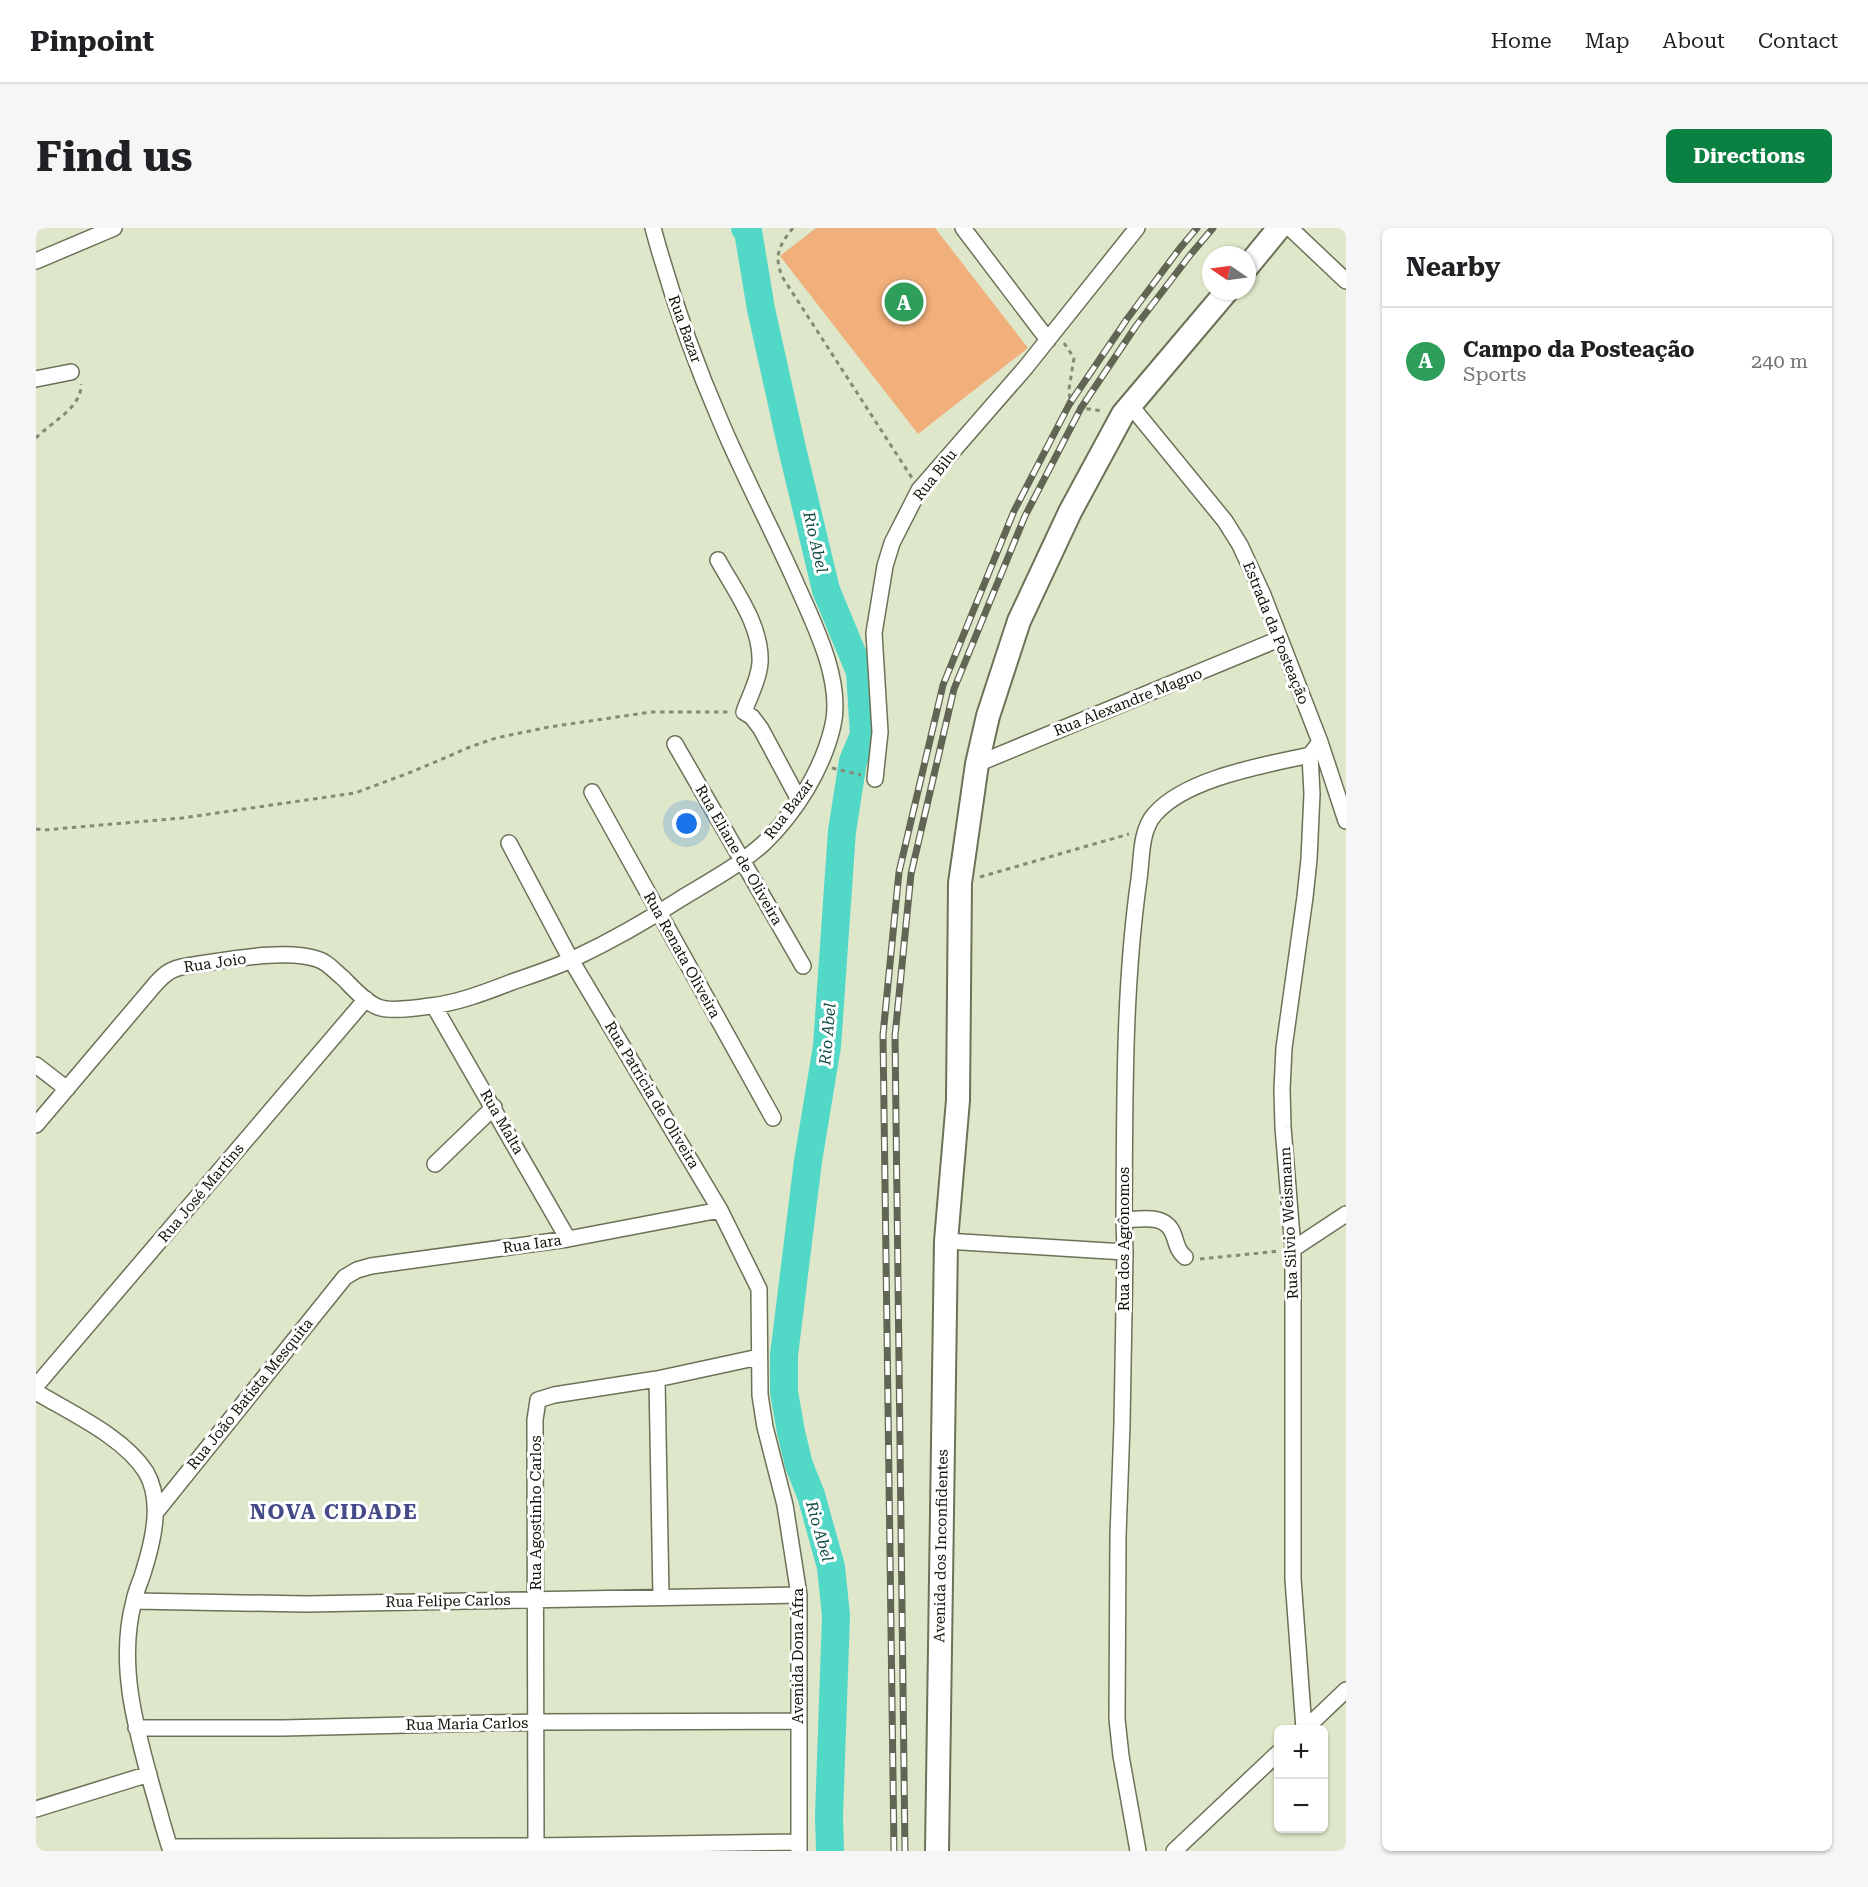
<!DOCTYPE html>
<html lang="en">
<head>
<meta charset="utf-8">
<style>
  body { margin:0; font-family:"Roboto Serif",serif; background:#f6f6f6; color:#202124 }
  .controls { position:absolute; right:18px; bottom:18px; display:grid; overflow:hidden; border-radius:9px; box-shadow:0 2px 4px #0004 }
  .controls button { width:54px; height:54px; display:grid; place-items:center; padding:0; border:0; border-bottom:2px solid #e0e0e0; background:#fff; color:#202124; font:30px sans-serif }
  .compass { position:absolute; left:1166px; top:18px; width:54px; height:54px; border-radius:50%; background:#fff; box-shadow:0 2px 4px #0004; rotate:283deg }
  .you { position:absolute; left:651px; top:596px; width:21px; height:21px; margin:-15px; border:4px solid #fff; border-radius:50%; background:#1a73e8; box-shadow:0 0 0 9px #1a73e833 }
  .badge { display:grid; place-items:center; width:39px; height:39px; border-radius:50%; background:#0b8043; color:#fff; font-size:20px; font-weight:700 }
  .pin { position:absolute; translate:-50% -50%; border:3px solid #fff; box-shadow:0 2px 6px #0006 }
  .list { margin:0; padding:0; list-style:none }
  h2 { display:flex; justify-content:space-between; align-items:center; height:78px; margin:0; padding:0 24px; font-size:26px }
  h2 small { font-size:20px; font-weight:400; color:#757577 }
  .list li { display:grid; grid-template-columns:39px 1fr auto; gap:18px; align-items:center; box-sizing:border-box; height:108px; padding:0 24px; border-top:2px solid #e0e0e0 }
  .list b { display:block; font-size:22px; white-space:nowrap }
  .list p { margin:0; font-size:20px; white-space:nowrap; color:#757577 }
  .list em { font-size:20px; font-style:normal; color:#757577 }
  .map { position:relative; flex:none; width:1310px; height:1623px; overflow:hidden; border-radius:9px }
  header { display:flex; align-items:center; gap:36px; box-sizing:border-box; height:84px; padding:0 30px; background:#fff; border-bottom:2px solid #e0e0e0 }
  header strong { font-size:28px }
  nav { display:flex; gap:33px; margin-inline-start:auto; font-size:21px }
  .intro { display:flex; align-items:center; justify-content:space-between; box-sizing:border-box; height:144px; padding:0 36px }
  h1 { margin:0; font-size:42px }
  .button { padding:15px 27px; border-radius:9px; background:#0b8043; color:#fff; font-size:21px; font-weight:700 }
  main { display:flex; gap:36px; padding:0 36px }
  aside { flex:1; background:#fff; border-radius:9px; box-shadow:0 2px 4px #0004 }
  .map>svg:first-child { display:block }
  .green { fill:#f1af7b }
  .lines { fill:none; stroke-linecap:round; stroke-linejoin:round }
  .river { stroke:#51d8c7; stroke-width:28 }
  .street-casing { stroke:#6b7258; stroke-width:18 }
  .secondary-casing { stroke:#6b7258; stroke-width:26 }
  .path { stroke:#848a75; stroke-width:3; stroke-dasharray:4.5 4.5; stroke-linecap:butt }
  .street { stroke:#fff; stroke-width:15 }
  .secondary { stroke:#fff; stroke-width:22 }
  .rail-casing { stroke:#616654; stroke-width:7 }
  .rail { stroke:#fff; stroke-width:4.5; stroke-dasharray:14; stroke-linecap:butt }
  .labels { text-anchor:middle; stroke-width:6; stroke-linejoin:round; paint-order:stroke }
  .street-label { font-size:15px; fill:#101208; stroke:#fff }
  .water-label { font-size:16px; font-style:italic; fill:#114c45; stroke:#fff }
  .district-label { font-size:21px; font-weight:bold; letter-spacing:1.5px; fill:#454b88; stroke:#fff }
</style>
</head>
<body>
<header>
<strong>Pinpoint</strong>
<nav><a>Home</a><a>Map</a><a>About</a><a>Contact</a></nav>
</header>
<div class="intro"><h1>Find us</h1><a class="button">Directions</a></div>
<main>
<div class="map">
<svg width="1310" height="1623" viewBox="0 0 1310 1623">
  <rect width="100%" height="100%" fill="#dee7c9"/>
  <path class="green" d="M 780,0 L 899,0 L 992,120 L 882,206 L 744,28 Z"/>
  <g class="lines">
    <path class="river" d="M 709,0 L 712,3 L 725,81 L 755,216 L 790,362 L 824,444 L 828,507 L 817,533 L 806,603 L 791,818 L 772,933 L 748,1127 L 748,1164 L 755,1204 L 763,1237 L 775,1267 L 795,1339 L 800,1388 L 793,1588 L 794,1623"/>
    <defs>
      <path id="street" d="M 927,0 L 1012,112
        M 1254,0 L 1310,53
        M 0,33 L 78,0
        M 0,151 L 35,144
        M 1095,178 L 1189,293 L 1204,317 L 1227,367 L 1284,514 L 1310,593
        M 682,332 C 699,363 726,398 724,435 C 723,452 713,469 708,484 L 716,489 L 725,501 L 763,572
        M 639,516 L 767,738
        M 941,536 L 1243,411
        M 839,551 L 844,504 L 838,405 L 849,338 L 856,315 L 883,262 L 990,139 L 1101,0
        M 556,564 L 737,890
        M 473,615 L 535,732 L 684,982 L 723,1061 L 724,1167 L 729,1199 L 749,1277 L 763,1367 L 763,1623
        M 398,778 L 532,1011
        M 0,837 L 31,861
        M 0,897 L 116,760 C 126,748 134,740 151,738 C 185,733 250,720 281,731 C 292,734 298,743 307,750 C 317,760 329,774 342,779 C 354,784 381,780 394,778 C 422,775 450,764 476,754 C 496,747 518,740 537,731 C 575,713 612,692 646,670 C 674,653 704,637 728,615 C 760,584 787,541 797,497 C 807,451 777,394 759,353 C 735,299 707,247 684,192 C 657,130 635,66 617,0
        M 399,936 L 458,879
        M 1088,992 C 1106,991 1131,985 1138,1008 C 1141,1017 1142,1023 1149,1029
        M 910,1013 L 1089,1024
        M 1257,1021 L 1310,986
        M 621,1151 L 625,1369
        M 0,1158 L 330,771
        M 0,1164 C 35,1185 88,1209 110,1244 C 127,1273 117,1313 108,1342 C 105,1353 100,1362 98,1373 C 81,1436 100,1501 117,1562 C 123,1582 128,1603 135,1623
        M 120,1284 L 309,1049 L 321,1042 L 335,1038 L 532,1011 L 684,982
        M 98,1373 L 270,1376 L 763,1367
        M 100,1500 L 247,1500 L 500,1494 L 762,1493
        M 1268,1501 L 1257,1351 L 1257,1021 L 1247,899 L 1246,861 L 1248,820 L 1269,669 L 1273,631 L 1276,566 L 1274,527
        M 1268,1502 L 1310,1462
        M 0,1581 L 113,1546
        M 134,1619 L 500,1618 L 763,1614
        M 500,1623 L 499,1192 L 502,1172 L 518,1167 L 621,1151 L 723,1129
        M 1102,1623 L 1085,1528 L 1081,1491 L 1082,1308 L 1086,1196 L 1089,1024 L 1088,992 C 1089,878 1087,764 1103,651 C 1106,631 1104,602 1119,586 C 1150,550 1229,537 1274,527 L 1284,514
        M 1138,1623 L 1242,1525"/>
      <path id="secondary" d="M 1211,39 L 1243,0
        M 901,1623 L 910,1013 L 922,872 L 924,655 L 941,536 L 952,488 L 983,393 L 1034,284 L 1087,186 L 1191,63"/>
    </defs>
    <use href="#street" class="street-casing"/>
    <use href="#secondary" class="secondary-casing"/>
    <path class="path" d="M 757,0 C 743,17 737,29 747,50 L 876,250
      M 1028,115 L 1038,130 L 1033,161 L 1034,175 L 1045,180 L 1067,183
      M 0,210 C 15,194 46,180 45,156
      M 796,540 L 825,547
      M 0,601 L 8,602 L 146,590 L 319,565 L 378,543 L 434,519 L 460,510 L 513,499 L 615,484 L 694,484
      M 944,649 L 1093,606
      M 1164,1031 L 1244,1023"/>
    <use href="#street" class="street"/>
    <use href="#secondary" class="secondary"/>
    <defs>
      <path id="rail" d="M 858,1623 L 847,807 L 863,644 L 907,457 L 978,283 L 1034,175 L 1091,91 L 1144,20 L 1161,0
        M 869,1623 L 859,808 L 875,646 L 918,461 L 989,288 L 1045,180 L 1100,98 L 1155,26 L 1177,0"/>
    </defs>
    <use href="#rail" class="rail-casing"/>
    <use href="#rail" class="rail"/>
  </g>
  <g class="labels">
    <g class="street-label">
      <text transform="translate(649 101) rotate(70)" y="5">Rua Bazar</text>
      <text transform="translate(899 247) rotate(-52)" y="5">Rua Bilu</text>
      <text transform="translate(1240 405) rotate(68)" y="5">Estrada da Posteação</text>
      <text transform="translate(1092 474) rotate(-22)" y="5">Rua Alexandre Magno</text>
      <text transform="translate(753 581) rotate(-53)" y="5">Rua Bazar</text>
      <text transform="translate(703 627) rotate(60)" y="5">Rua Eliane de Oliveira</text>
      <text transform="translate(646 727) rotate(61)" y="5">Rua Renata Oliveira</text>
      <text transform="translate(179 735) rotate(-8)" y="5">Rua Joio</text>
      <text transform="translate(616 867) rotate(59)" y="5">Rua Patricia de Oliveira</text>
      <text transform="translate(466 894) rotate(60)" y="5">Rua Malta</text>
      <text transform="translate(165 965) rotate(-50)" y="5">Rua José Martins</text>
      <text transform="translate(1253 995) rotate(-93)" y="5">Rua Silvio Weismann</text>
      <text transform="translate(1088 1011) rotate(-90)" y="5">Rua dos Agrônomos</text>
      <text transform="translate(496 1016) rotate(-8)" y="5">Rua Iara</text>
      <text transform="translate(214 1166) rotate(-51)" y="5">Rua João Batista Mesquita</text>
      <text transform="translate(500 1285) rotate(-90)" y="5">Rua Agostinho Carlos</text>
      <text transform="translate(905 1318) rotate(-89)" y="5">Avenida dos Inconfidentes</text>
      <text transform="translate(412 1373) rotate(-1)" y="5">Rua Felipe Carlos</text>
      <text transform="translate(762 1428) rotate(-90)" y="5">Avenida Dona Afra</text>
      <text transform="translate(431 1496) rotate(-1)" y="5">Rua Maria Carlos</text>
    </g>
    <g class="water-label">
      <text transform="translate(780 314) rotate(77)" y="6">Rio Abel</text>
      <text transform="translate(791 806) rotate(-85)" y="6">Rio Abel</text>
      <text transform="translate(784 1303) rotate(74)" y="6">Rio Abel</text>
    </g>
    <g class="district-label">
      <text x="298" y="1291">NOVA CIDADE</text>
    </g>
  </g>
</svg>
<div class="controls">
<button>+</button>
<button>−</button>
</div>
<svg class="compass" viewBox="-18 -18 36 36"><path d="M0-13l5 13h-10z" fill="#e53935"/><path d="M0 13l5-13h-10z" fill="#757577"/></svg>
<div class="you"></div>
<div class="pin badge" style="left:868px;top:74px;background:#2e9e5b">A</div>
</div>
<aside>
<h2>Nearby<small></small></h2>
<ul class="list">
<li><span class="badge" style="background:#2e9e5b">A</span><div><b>Campo da Posteação</b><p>Sports</p></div><em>240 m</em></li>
</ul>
</aside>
</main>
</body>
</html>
